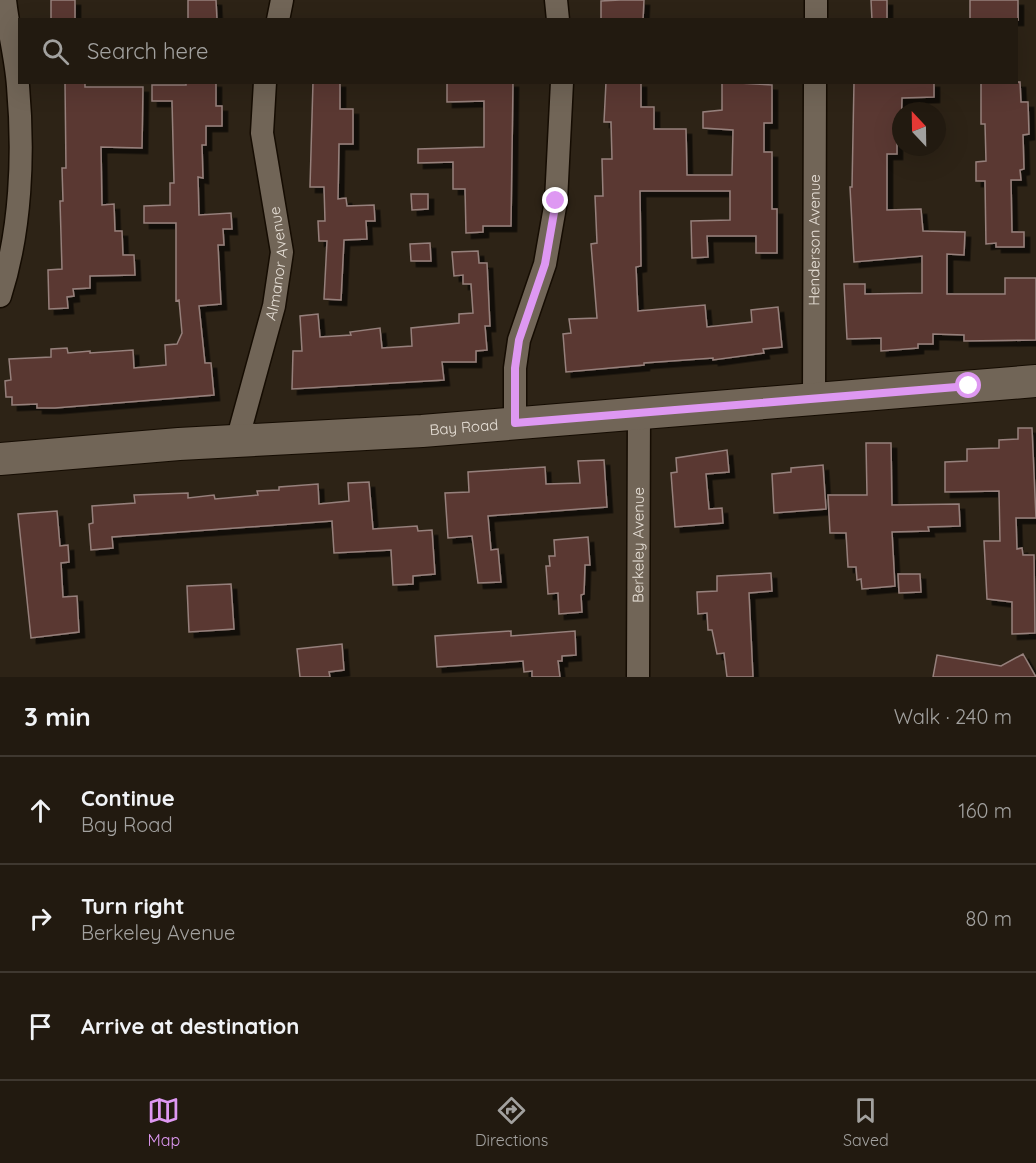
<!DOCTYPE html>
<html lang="en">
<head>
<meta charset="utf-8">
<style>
  body { margin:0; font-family:Quicksand,sans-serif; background:#2e271e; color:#f1f3f6 }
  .compass { position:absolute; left:892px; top:102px; width:54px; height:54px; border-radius:50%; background:#221a10; box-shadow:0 6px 24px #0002; rotate:338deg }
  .stop { position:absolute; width:18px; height:18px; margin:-14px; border:4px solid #de98f2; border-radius:50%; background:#fff }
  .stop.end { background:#de98f2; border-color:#fff; box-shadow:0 2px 6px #0008 }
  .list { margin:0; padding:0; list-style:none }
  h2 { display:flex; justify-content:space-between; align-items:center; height:78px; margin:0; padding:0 24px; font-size:26px }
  h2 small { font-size:20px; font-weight:400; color:#a2a19f }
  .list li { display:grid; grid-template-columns:39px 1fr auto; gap:18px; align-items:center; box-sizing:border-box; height:108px; padding:0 24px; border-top:2px solid #3f3830 }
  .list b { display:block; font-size:22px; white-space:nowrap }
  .list p { margin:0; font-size:20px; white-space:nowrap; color:#a2a19f }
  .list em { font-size:20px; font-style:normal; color:#a2a19f }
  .icon { flex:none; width:33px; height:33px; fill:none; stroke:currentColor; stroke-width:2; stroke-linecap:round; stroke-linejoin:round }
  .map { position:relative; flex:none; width:1036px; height:677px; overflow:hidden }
  .search { position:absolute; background:#221a10; box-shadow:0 6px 24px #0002; left:18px; right:18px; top:18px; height:66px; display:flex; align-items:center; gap:15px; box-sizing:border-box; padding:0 21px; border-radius:0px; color:#a2a19f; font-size:22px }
  .sheet { height:402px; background:#221a10 }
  nav { display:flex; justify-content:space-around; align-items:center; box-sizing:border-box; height:84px; border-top:2px solid #3f3830; background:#221a10; font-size:16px; color:#a2a19f }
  nav a { display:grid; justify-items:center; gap:3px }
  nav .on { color:#de98f2 }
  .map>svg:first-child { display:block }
  .building { fill:#5a3831; stroke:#96807c; stroke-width:1.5; filter:url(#shadow) }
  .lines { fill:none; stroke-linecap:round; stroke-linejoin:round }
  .street-casing { stroke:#150c02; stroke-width:25 }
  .secondary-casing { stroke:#150c02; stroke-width:34 }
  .street { stroke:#716557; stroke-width:22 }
  .secondary { stroke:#716557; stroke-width:32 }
  .route { stroke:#de98f2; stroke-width:8 }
  .labels { text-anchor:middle; stroke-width:5; stroke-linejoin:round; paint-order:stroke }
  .street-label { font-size:15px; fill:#e8e1d8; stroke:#2d2316 }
</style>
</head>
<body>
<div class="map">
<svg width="1036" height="677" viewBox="0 0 1036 677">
  <defs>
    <filter id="shadow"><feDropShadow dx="5.5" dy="5.5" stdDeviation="0" flood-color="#0009"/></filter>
  </defs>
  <rect width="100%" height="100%" fill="#2d2316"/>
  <path class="building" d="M 51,0 L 75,0 L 75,20 L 51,20 Z
    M 188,0 L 216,0 L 217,20 L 188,20 Z
    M 620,0 L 644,0 L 643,20 L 601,20 L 601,1 Z
    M 871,0 L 887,0 L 887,20 L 872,20 Z
    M 970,0 L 1018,0 L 1018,20 L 970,20 Z
    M 65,82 L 85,82 L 85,87 L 143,87 L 142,148 L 101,147 L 102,205 L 114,204 L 115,231 L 122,231 L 123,255 L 134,255 L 135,275 L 90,276 L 90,288 L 73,289 L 74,296 L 67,297 L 68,308 L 49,309 L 48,270 L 62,269 L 60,201 L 63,201 L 62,168 L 66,168 Z
    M 186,82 L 216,82 L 216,106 L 222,106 L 222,126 L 206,126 L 206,145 L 202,145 L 203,178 L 198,177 L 199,215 L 231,213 L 232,229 L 223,229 L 224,245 L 218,245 L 221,304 L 199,306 L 205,363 L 211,363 L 214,395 L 55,408 L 37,408 L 37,404 L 12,405 L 12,397 L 6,397 L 5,381 L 11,380 L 9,359 L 51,357 L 51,349 L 67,348 L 68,353 L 90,351 L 90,353 L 133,350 L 134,368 L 166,365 L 165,345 L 177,344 L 182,333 L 179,300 L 176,301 L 176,223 L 144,223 L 144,206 L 170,205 L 170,183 L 174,183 L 172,101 L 152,101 L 152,85 L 186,85 Z
    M 313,82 L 340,82 L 340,109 L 353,109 L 353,144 L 339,144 L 338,199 L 346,198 L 347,206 L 374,205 L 375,221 L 366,221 L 367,239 L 344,240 L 341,300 L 324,299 L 327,241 L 319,241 L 318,221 L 325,221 L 324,187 L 310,187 Z
    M 447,82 L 513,82 L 511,226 L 483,226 L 483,232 L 466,233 L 465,189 L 453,189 L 453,162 L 418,163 L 418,149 L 484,147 L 484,101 L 447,102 Z
    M 606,82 L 641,82 L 641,107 L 654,107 L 654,129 L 686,129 L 687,175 L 732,175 L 733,130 L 703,128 L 703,112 L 722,110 L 722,82 L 772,85 L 772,123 L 764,123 L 764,152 L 772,152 L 772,209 L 777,209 L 777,253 L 756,253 L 756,236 L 707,236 L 708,257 L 692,258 L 691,221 L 730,220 L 730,191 L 640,191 L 641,266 L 636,267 L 638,311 L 705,305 L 707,327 L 752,322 L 751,310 L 778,307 L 782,347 L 763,349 L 764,353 L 713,360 L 713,358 L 644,363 L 644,365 L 566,372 L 563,334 L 571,333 L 569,319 L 597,318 L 591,244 L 597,243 L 595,196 L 603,196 L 602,159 L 612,159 L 611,122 L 604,122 Z
    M 854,82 L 934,82 L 934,97 L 902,98 L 901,137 L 897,137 L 897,154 L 887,154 L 887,210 L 921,209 L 923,231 L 965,232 L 964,255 L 947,254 L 947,294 L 1005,294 L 1005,278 L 1036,278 L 1036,340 L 964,341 L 964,335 L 933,334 L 933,344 L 918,344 L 918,348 L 881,351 L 881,338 L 847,339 L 844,284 L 865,284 L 865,294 L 922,293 L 922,256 L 854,262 L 850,187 L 852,187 Z
    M 981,82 L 1020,82 L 1021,102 L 1028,102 L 1029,134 L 1023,135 L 1024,169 L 1020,170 L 1021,180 L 1011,180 L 1012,232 L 1024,232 L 1024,247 L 996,247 L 996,243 L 986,244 L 985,181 L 976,181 L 976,162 L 986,161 L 985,124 L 981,124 Z
    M 411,194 L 428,194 L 428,209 L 412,210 Z
    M 430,243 L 431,261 L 411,261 L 410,244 Z
    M 478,251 L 479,263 L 487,263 L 490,326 L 485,326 L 487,350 L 476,351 L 476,362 L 442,362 L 444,380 L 292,389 L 293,351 L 302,351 L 300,316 L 318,314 L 320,337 L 351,335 L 350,332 L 380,328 L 382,348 L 412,346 L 411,328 L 459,323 L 459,314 L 473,313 L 471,284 L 463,284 L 463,275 L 454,276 L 452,252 Z
    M 1018,428 L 1032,428 L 1036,518 L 1016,518 L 1017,549 L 1022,548 L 1023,555 L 1034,555 L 1035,633 L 1012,634 L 1012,602 L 987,599 L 984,541 L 1000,541 L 999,491 L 945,492 L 945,462 L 967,461 L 967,449 L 999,448 L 999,440 L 1018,439 Z
    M 866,443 L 891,443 L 892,505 L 959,504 L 960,526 L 928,527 L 929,531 L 892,532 L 895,586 L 862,589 L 861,579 L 857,580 L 856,567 L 848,567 L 846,533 L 830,533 L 828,495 L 867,495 Z
    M 727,450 L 729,472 L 706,474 L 709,509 L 722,508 L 723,523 L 675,527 L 671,473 L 677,472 L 676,458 Z
    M 604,460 L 607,507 L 488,516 L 491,550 L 498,549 L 501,582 L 478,583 L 472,536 L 448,538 L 445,493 L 469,492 L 468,472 L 545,467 L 546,484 L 580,483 L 578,461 Z
    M 823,465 L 826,509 L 774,513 L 772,474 L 791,472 L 791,468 Z
    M 369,482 L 373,529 L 417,526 L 418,531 L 432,530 L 435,574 L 413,576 L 413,584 L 393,585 L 391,550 L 334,553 L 332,521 L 112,537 L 113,548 L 91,550 L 89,524 L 93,523 L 92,506 L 135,503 L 134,495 L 188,493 L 188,498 L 214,495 L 215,499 L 258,495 L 257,491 L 279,490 L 279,487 L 318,484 L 319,504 L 349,501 L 348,483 Z
    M 57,511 L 60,546 L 68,545 L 69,562 L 61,563 L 63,597 L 77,596 L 79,632 L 31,638 L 18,514 Z
    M 588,537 L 590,565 L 585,565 L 584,594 L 581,595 L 582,612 L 559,614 L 558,593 L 548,594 L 546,566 L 550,566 L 549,556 L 555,556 L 554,540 Z
    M 771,573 L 772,591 L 749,593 L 753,677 L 727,677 L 724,653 L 717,654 L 712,630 L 708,630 L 707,613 L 698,614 L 697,592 L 717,591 L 717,576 Z
    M 898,574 L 920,574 L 921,592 L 899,593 Z
    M 231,584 L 234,629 L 189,632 L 187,586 Z
    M 511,631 L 511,636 L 575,631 L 576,655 L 562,656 L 562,661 L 558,661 L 560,677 L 532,677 L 532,671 L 524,672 L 523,661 L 437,667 L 435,636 Z
    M 342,644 L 344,670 L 329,672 L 330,677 L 300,677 L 297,649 Z
    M 1023,654 L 1036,677 L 933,677 L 937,655 L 1001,666 Z"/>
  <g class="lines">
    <defs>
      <g id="street">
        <path d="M 556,0 L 558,20"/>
        <path d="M 278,20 L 282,0"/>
        <path d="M 816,20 L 816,0"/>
        <path d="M 0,296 C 21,231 24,154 18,86 C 16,57 8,29 5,0"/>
        <path id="s1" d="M 814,398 L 815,82"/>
        <path d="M 515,423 L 515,368 L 519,340 L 545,264 L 556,201 L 562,82"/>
        <path id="s2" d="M 237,441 L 274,306 L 282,252 L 262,133 L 265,82"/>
        <path id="s3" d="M 638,677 L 639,412"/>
      </g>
      <g id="secondary">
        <path id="s4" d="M 0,459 L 179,444 L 422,431 L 1036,381"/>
      </g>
    </defs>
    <use href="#street" class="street-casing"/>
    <use href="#secondary" class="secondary-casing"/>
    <use href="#street" class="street"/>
    <use href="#secondary" class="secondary"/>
  </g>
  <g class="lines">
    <path class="route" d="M 556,201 L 545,264 L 519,340 L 515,368 L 515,423 L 969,386"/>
  </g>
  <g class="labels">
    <g class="street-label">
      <text dy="5" stroke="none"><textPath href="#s1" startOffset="158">Henderson Avenue</textPath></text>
      <text dy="5" stroke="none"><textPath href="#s2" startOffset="183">Almanor Avenue</textPath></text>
      <text dy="5" stroke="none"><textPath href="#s4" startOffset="465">Bay Road</textPath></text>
      <text dy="5" stroke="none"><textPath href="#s3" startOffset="132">Berkeley Avenue</textPath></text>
    </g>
  </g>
</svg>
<svg class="compass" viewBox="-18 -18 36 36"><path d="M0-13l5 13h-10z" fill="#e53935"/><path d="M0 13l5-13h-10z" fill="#a2a19f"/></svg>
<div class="stop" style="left:969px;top:386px"></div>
<div class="stop end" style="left:556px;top:201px"></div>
<div class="search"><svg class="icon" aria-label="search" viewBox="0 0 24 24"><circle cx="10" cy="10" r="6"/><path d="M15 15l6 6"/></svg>Search here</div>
</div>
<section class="sheet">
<h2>3 min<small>Walk · 240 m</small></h2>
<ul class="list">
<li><svg class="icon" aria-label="ahead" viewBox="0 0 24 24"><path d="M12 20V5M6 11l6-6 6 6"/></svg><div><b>Continue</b><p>Bay Road</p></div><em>160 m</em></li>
<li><svg class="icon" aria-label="right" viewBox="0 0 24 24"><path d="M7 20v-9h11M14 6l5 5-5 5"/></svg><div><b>Turn right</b><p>Berkeley Avenue</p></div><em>80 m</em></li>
<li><svg class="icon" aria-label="arrive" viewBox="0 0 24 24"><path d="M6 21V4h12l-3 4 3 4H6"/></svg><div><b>Arrive at destination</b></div></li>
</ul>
</section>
<nav>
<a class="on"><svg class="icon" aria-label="map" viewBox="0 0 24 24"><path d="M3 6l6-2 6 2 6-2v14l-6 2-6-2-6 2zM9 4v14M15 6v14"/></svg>Map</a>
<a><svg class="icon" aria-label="directions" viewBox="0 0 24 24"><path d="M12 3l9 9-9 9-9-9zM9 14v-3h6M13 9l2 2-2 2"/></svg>Directions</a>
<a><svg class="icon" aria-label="saved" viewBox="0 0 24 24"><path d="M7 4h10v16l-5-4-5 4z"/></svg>Saved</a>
</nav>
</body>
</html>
